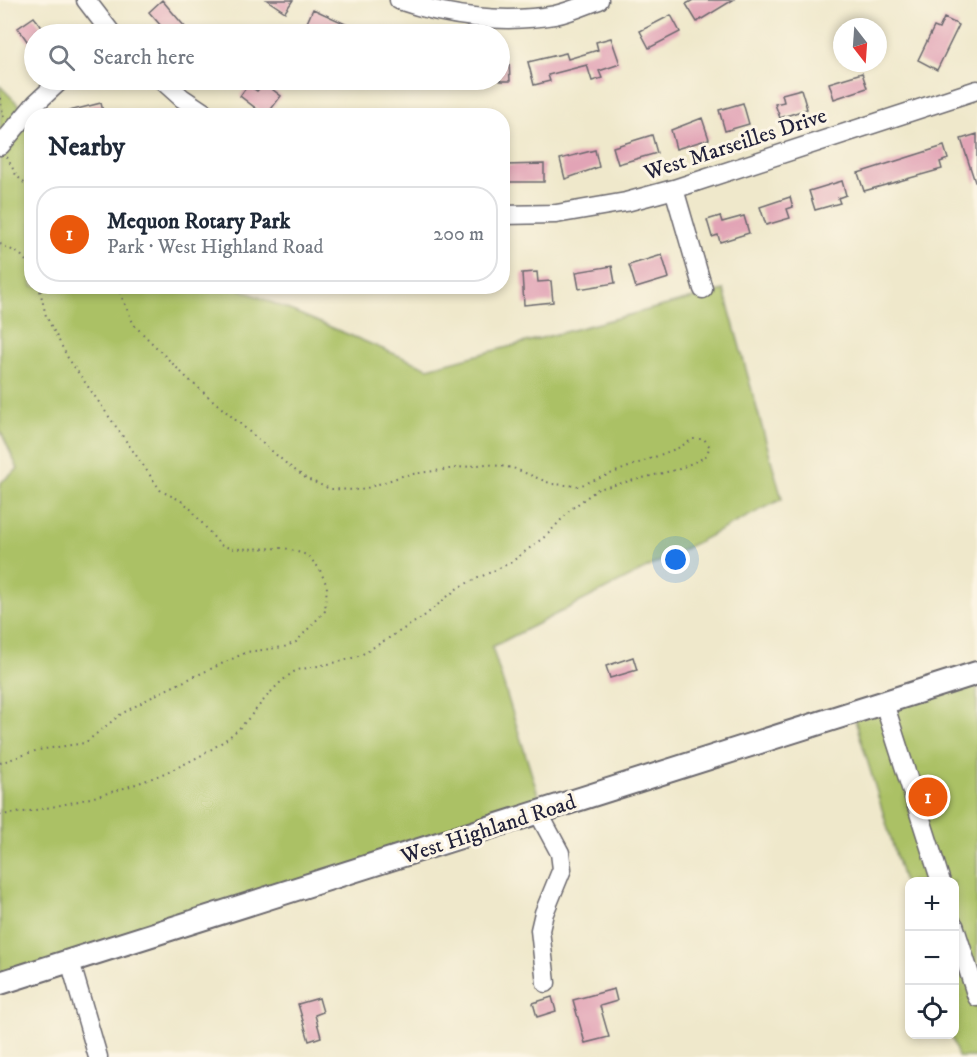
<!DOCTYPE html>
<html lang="en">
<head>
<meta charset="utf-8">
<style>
  body { margin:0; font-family:"IM FELL DW Pica",serif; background:#f2f2f3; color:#1f2937 }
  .controls { position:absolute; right:18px; bottom:18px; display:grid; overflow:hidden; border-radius:12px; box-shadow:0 3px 9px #0003 }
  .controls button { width:54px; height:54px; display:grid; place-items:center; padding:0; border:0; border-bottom:2px solid #e0e1e3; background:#fff; color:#1f2937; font:30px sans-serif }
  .compass { position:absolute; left:833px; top:18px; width:54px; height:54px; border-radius:50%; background:#fff; box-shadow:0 3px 9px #0003; rotate:163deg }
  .you { position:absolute; left:676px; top:560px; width:21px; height:21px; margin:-15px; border:4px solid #fff; border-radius:50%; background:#1a73e8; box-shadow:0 0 0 9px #1a73e833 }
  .badge { display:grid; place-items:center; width:39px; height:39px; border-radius:50%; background:#ea580c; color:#fff; font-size:20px; font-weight:700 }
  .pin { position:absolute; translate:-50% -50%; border:3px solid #fff; box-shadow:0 2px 6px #0006 }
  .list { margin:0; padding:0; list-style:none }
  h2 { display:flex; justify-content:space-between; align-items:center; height:78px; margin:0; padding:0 24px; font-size:26px }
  h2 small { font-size:20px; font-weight:400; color:#747a83 }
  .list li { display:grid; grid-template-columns:39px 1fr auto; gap:18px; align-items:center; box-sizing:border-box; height:96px; margin:0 12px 12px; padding:0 12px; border:2px solid #e0e1e3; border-radius:24px }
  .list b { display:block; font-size:22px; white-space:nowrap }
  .list p { margin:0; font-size:20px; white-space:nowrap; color:#747a83 }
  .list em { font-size:20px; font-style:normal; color:#747a83 }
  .icon { flex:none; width:33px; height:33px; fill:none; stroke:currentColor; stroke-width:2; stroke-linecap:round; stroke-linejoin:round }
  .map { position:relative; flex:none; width:977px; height:1057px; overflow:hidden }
  .search { position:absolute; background:#fff; box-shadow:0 3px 9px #0003; left:24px; top:24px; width:486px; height:66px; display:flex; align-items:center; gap:15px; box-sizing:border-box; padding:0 21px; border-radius:33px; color:#747a83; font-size:22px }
  .panel { position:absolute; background:#fff; box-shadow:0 3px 9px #0003; left:24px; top:108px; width:486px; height:186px; border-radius:24px }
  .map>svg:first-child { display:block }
  .green { fill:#abc165; stroke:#667250; stroke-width:1.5 }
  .building { fill:#e2a4b6 }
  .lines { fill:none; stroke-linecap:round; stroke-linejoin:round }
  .minor-casing { stroke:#6a676d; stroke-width:21 }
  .major-casing { stroke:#6a676d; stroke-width:26 }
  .path { stroke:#6a676d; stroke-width:2; stroke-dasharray:1.5 4.5; stroke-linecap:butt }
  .minor { stroke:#fff; stroke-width:18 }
  .major { stroke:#fff; stroke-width:22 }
  .labels { text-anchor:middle; stroke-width:6; stroke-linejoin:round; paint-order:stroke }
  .street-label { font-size:22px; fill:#22223b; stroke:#fcf5e5 }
</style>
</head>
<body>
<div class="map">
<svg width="977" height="1057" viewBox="0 0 977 1057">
  <rect width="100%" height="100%" fill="#fcf5e5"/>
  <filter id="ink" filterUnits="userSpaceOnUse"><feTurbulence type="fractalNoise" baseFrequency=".0167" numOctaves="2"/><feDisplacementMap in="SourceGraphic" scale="12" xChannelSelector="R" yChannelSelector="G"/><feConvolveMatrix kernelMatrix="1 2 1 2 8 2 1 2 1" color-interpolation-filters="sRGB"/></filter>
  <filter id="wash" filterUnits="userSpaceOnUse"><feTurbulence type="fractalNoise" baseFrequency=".008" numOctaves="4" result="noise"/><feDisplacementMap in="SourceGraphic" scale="24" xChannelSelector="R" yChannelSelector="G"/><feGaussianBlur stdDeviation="1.35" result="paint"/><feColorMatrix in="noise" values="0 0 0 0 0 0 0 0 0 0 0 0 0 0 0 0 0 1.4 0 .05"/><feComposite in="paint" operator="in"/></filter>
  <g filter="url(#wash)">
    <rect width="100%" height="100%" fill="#efe8cb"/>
    <path class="green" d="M 0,86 L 31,117 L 32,286 L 235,287 L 428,368 L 724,290 L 782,499 L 492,647 L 541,804 L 0,983 L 0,483 L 18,469 L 0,430 Z
      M 977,673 L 977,1057 L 958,1057 L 951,1035 L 954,1034 L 954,882 L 910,882 L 909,899 L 853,713 Z"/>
    <g id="blocks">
      <path class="building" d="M 162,0 L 191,34 L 168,34 L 149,12 Z
        M 267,0 L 293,0 L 285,12 Z
        M 693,0 L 733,0 L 697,22 L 686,4 Z
        M 313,9 L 348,25 L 344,34 L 325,34 L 306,25 Z
        M 671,15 L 680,32 L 649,48 L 640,31 Z
        M 34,17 L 47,34 L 34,34 L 34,51 L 18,28 Z
        M 944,18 L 959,25 L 937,70 L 918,60 L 934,27 L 939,29 Z
        M 611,38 L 620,64 L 599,71 L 602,78 L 592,81 L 587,65 L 548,75 L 550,81 L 534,85 L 528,62 L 566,53 L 568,59 L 598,50 L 596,42 Z
        M 509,61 L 510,81 L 500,81 L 500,62 Z
        M 862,73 L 867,88 L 834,99 L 829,83 Z
        M 264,83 L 281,96 L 266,116 L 240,96 L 248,85 L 257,91 Z
        M 801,89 L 807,109 L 780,118 L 775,104 L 784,102 L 782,94 Z
        M 101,103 L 104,116 L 65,116 L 65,112 Z
        M 743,103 L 749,124 L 725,131 L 719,110 Z
        M 702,118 L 709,139 L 676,149 L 671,130 Z
        M 977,134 L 977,182 L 975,182 L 961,139 Z
        M 652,135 L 657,153 L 618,164 L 613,147 Z
        M 944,146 L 948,159 L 940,162 L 942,169 L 864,191 L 858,173 Z
        M 595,150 L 599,167 L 565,179 L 560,159 Z
        M 544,164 L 544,182 L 505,182 L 505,165 Z
        M 842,181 L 846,195 L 838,198 L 840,203 L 815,210 L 809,191 Z
        M 790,197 L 793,207 L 787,209 L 790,218 L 766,225 L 760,207 Z
        M 720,216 L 722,222 L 744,216 L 749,233 L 720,242 L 718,235 L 712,237 L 707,220 Z
        M 662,255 L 669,278 L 636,288 L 629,265 Z
        M 612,266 L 615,283 L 579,289 L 576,272 Z
        M 537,272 L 538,282 L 551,281 L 553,302 L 524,305 L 522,273 Z
        M 633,657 L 637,670 L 610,678 L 606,666 Z
        M 614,989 L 617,1001 L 600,1006 L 609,1037 L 585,1043 L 573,1000 Z
        M 552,997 L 556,1011 L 537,1017 L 533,1003 Z
        M 319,998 L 323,1012 L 315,1015 L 321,1037 L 309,1041 L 298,1004 Z"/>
    </g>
  </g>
  <g filter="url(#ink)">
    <use href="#blocks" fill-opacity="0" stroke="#6a676d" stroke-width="1.5"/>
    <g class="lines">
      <defs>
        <path id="minor" d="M 86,0 L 112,34
          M 399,0 C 448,17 504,24 555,15 C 570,12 585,5 599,0
          M 162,80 L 182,98 L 209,116
          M 0,146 L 36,103 L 61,80
          M 674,189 L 703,289
          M 502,215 L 556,214 L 626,202 L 674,189 L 977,90
          M 884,703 L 941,882
          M 538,812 L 560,853 L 562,869 L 544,913 L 540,930 L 546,983
          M 954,925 L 977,997
          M 70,961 L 98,1057"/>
        <path id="major" d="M 0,983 L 977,673"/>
      </defs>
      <use href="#minor" class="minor-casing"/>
      <use href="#major" class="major-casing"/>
      <path class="path" d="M 0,98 L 4,119
        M 7,157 L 16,175 L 32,191
        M 0,244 L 20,254 L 32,268
        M 0,763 L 38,750 L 85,743 L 121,714 L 161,692 L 247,652 L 284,647 L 296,642 L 325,611 L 327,586 L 319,568 L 307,555 L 285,548 L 233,549 L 220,545 L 189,507 L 180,500 L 161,491 L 68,358 L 46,316 L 39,286
        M 0,815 C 68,808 174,780 229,737 C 255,717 268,687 297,670 L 343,661 L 361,655 L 423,617 L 459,587 L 510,563 L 547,535 L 571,509 L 598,489 L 679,469 L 705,457 L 710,447 L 704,439 L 693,439 L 678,448 L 579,486 L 552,484 L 513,468 L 486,464 L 405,475 L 361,490 L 330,489 L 307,479 L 288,465 L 188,379 L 134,325 L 117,286"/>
      <use href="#minor" class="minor"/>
      <use href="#major" class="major"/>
    </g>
  </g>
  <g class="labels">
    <g class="street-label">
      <text transform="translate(735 143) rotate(-18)" y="8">West Marseilles Drive</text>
      <text transform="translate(488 828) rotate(-18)" y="8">West Highland Road</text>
    </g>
  </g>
</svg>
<div class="controls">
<button>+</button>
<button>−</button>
<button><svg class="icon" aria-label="locate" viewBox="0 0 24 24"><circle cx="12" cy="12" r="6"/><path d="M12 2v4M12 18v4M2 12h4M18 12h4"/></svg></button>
</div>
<svg class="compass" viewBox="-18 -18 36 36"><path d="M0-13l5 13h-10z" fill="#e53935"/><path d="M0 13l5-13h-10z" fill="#747a83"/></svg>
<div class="you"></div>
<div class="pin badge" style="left:928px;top:797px">1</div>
<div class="search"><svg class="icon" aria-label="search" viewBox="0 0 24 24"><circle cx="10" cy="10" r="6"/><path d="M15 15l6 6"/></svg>Search here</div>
<section class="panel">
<h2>Nearby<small></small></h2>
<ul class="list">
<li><span class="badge">1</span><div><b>Mequon Rotary Park</b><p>Park · West Highland Road</p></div><em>200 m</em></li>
</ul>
</section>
</div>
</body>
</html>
